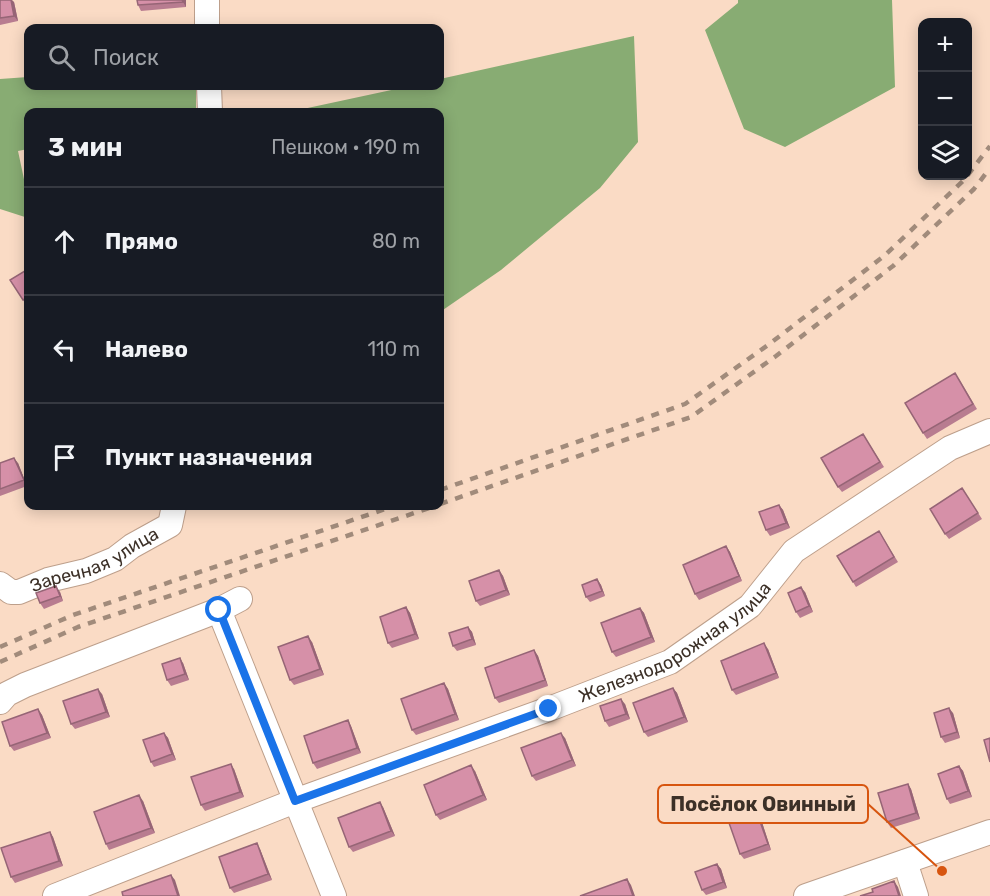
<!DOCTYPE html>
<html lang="ru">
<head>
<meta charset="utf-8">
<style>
  body { margin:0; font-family:Rubik,sans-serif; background:#20242c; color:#f1f3f6 }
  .controls { position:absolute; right:18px; top:18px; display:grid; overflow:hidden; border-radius:12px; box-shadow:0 3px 15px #0003 }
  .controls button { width:54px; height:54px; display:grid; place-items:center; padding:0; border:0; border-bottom:2px solid #363941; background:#171b24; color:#f1f3f6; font:30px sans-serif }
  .stop { position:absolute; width:18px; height:18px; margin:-14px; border:4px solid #1a73e8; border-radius:50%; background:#fff }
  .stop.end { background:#1a73e8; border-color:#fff; box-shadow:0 2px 6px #0008 }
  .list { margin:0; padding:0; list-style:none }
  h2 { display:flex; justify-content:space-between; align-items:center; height:78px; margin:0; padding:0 24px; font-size:26px }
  h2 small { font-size:20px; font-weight:400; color:#9ea1a6 }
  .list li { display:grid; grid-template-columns:39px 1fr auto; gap:18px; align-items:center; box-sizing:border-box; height:108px; padding:0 24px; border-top:2px solid #363941 }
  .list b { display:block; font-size:22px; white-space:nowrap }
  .list em { font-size:20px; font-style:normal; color:#9ea1a6 }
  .icon { flex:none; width:33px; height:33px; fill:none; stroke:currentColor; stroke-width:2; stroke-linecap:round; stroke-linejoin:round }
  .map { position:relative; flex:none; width:990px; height:896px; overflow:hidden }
  .search { position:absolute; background:#171b24; box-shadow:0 3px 15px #0003; left:24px; top:24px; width:420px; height:66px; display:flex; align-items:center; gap:15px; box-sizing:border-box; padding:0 21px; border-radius:12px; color:#9ea1a6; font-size:22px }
  .panel { position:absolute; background:#171b24; box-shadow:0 3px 15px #0003; left:24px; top:108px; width:420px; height:402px; border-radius:12px }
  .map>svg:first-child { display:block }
  .forest { fill:#88ac73 }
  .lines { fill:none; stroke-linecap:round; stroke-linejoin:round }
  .minor-casing { stroke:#bd9f8b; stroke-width:26 }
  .minor { stroke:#fff; stroke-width:24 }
  .rail { stroke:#a18b7b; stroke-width:4.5; stroke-dasharray:8 8; stroke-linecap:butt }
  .wall { fill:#b87c90 }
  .shaded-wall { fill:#966576 }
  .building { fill:#d690a8; stroke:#966576; stroke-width:1.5 }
  .route { stroke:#1a73e8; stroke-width:8 }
  .labels { text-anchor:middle; stroke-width:4.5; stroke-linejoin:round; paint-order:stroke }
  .street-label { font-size:18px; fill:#3c3027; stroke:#fadbc5 }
  .leader { fill:none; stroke:#d7550f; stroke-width:2 }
  .callout-dot { fill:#d7550f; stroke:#fadbc5; stroke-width:2 }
  .callout { fill:#fadbc5; stroke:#d7550f; stroke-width:2 }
  .callout-label { font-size:20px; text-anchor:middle; font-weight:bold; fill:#3c3027 }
</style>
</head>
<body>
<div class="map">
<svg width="990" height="896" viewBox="0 0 990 896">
  <rect width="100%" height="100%" fill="#fadbc5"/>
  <path class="forest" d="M 738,0 L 892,0 L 895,87 L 785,147 L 744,129 L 705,30 L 738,3 Z
    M 634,36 L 638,142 L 600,188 L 501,270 L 440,312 L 440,112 L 289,112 L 410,86 L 440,86 L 440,79 Z
    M 28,77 L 28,86 L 196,86 L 196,112 L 28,112 L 28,149 L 18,151 L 28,198 L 28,218 L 0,209 L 0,79 Z"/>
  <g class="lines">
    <defs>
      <g id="minor">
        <path d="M 207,0 L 207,28"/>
        <path d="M 209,86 L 210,112"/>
        <path id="s1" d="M 0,584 L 11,592 L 19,592 L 48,580 L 86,571 L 115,559 L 132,546 L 170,525 L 174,506"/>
        <path d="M 240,599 L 219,610 L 334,896"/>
        <path d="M 0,702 L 7,694 L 25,685 L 219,610"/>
        <path d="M 905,862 L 916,896"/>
        <path id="s2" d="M 55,896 L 295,801 L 549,709 L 670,662 L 750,606 L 794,551 L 950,448 L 990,431"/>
        <path d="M 806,896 L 990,832"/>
      </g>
    </defs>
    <use href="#minor" class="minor-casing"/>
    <use href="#minor" class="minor"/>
    <path class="rail" d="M 440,490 L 685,404 L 768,345 L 884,256 L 964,180 L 990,146
      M 440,504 L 691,417 L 776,356 L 893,266 L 974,189 L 990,168
      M 0,647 L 73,615 L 394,506
      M 0,662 L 78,627 L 435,506"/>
  </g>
  <path class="wall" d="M 0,0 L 14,2 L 18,21 L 0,25 Z
    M 186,0 L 186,7 L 141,11 L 138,5 Z
    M 28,269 L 28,305 L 27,306 L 10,280 Z
    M 959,379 L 977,409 L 927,439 L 923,433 Z
    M 863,434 L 884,467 L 842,492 L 838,487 Z
    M 0,463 L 18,463 L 27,486 L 0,496 Z
    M 962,488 L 982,519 L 949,539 L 945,534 Z
    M 779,505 L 783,510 L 790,528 L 770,536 L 766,530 Z
    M 879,531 L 898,562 L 856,587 L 853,582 Z
    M 726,546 L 730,552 L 742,581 L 699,600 L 695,594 Z
    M 499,570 L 503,576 L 510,595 L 480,606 L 476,601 Z
    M 597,579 L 601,585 L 605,596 L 590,602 L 586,597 Z
    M 60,592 L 63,601 L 44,609 L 40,603 Z
    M 805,592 L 813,612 L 800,618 L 796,612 Z
    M 406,607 L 410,613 L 419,639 L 392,648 L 388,643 Z
    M 640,608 L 644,613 L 655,642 L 616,657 L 612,652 Z
    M 468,627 L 472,632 L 476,645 L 457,651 L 453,646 Z
    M 312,642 L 324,675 L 294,685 L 290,680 Z
    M 768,649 L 779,678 L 736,695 L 732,690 Z
    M 534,650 L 538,656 L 548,686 L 499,703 L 495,698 Z
    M 183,663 L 189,680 L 171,686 L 167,680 Z
    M 444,683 L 448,689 L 459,720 L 416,735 L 412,730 Z
    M 673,688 L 677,693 L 688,722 L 648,737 L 644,732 Z
    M 102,694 L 110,717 L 75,729 L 71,724 Z
    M 625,704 L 630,719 L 609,727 L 605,721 Z
    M 38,709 L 42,715 L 51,738 L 14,751 L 10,746 Z
    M 953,713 L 960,738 L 945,743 L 941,737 Z
    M 348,720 L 351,726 L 361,753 L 317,769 L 313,763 Z
    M 164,733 L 168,738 L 176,760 L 154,767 L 151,762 Z
    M 565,738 L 576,766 L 536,781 L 532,776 Z
    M 959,766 L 963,771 L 972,797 L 950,804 L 947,799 Z
    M 234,769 L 244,797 L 205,811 L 201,805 Z
    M 475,771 L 487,800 L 440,820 L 436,815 Z
    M 908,784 L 911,789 L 920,819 L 891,828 L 887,822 Z
    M 143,801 L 155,833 L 109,850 L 106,844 Z
    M 383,807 L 395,836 L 353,852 L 349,847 Z
    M 760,816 L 771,850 L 744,859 L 740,854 Z
    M 50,832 L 53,837 L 63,866 L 15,883 L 11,877 Z
    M 260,849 L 272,880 L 234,893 L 230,888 Z
    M 717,864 L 721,869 L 727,888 L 706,895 L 702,890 Z"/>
  <path class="shaded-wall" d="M 11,0 L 12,0 L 14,2 L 18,21 L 14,16 Z
    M 182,0 L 186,0 L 186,7 L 183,2 Z
    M 14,458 L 18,463 L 27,486 L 24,480 Z
    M 779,505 L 783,510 L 790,528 L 786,523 Z
    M 726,546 L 730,552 L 742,581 L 739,576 Z
    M 499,570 L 503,576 L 510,595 L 506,590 Z
    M 597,579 L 601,585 L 605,596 L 602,591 Z
    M 56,586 L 60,592 L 63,601 L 60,596 Z
    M 801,587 L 805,592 L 813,612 L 809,606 Z
    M 406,607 L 410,613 L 419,639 L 415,634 Z
    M 640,608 L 644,613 L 655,642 L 651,637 Z
    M 468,627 L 472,632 L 476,645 L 472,639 Z
    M 308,636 L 312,642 L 324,675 L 320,669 Z
    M 764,643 L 768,649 L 779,678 L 776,673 Z
    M 534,650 L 538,656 L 548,686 L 545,680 Z
    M 180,658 L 183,663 L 189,680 L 185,674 Z
    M 444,683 L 448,689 L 459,720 L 455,714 Z
    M 673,688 L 677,693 L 688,722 L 684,717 Z
    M 98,689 L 102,694 L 110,717 L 106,712 Z
    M 621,699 L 625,704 L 630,719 L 626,714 Z
    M 949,708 L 953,713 L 960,738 L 957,732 Z
    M 38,709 L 42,715 L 51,738 L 47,733 Z
    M 348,720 L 351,726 L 361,753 L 357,748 Z
    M 164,733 L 168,738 L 176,760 L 172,754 Z
    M 561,733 L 565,738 L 576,766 L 572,760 Z
    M 231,764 L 234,769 L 244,797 L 240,792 Z
    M 471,765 L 475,771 L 487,800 L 483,795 Z
    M 959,766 L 963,771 L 972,797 L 968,791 Z
    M 908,784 L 911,789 L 920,819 L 916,813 Z
    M 139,795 L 143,801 L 155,833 L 151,828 Z
    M 380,802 L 383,807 L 395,836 L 391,831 Z
    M 756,810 L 760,816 L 771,850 L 768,844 Z
    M 50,832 L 53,837 L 63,866 L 59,861 Z
    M 257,843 L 260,849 L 272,880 L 268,874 Z
    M 717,864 L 721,869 L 727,888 L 723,882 Z
    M 171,875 L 175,880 L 180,896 L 178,896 Z
    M 627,879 L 631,885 L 635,896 L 633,896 Z
    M 894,881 L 898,887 L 901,896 L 899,896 Z"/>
  <path class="building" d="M 0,0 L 11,0 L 14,16 L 0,18 Z
    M 137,0 L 182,0 L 183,2 L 138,5 Z
    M 28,269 L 28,297 L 23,300 L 10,280 Z
    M 955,373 L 973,404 L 923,433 L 905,403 Z
    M 863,434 L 880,462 L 838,487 L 821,458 Z
    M 14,458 L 24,480 L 0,489 L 0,463 Z
    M 962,488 L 978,513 L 945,534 L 930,509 Z
    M 779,505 L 786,523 L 766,530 L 759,512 Z
    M 879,531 L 894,557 L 853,582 L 837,556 Z
    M 726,546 L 739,576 L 695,594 L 683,565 Z
    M 499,570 L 506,590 L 476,601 L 469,581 Z
    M 597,579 L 602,591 L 586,597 L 582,585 Z
    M 56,586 L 60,596 L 40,603 L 36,593 Z
    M 801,587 L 809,606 L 796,612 L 788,593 Z
    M 406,607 L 415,634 L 388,643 L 380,617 Z
    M 640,608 L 651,637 L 612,652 L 601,623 Z
    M 468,627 L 472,639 L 453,646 L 449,633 Z
    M 308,636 L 320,669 L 290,680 L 278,647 Z
    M 764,643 L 776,673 L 732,690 L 721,661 Z
    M 534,650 L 545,680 L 495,698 L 485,668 Z
    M 180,658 L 185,674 L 167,680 L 162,664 Z
    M 444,683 L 455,714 L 412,730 L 401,699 Z
    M 673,688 L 684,717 L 644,732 L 633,703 Z
    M 98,689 L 106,712 L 71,724 L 63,701 Z
    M 621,699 L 626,714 L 605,721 L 600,706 Z
    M 949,708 L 957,732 L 941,737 L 934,713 Z
    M 38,709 L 47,733 L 10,746 L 2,722 Z
    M 348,720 L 357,748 L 313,763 L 304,736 Z
    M 164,733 L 172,754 L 151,762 L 143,740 Z
    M 561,733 L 572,760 L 532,776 L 521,748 Z
    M 990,738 L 990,762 L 984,740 Z
    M 231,764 L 240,792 L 201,805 L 191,777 Z
    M 471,765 L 483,795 L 436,815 L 424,785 Z
    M 959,766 L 968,791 L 947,799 L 938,774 Z
    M 908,784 L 916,813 L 887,822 L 878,793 Z
    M 139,795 L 151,828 L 106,844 L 94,812 Z
    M 380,802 L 391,831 L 349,847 L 338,818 Z
    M 756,810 L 768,844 L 740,854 L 728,820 Z
    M 50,832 L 59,861 L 11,877 L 1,848 Z
    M 257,843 L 268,874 L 230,888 L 219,857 Z
    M 717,864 L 723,882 L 702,890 L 695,872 Z
    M 171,875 L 178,896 L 123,896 L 122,892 Z
    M 627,879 L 633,896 L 580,896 Z
    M 894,881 L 899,896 L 860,896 L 873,892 L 872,889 Z"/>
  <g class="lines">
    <path class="route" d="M 219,610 L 295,801 L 549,709"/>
  </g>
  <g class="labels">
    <g class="street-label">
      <text dy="6" stroke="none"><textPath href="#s1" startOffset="104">Заречная улица</textPath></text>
      <text dy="6" stroke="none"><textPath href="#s2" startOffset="672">Железнодорожная улица</textPath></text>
    </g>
  </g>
  <path class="leader" d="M942 871L868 804"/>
  <circle class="callout-dot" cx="942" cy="871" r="6"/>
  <rect class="callout" x="658" y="785" width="210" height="38" rx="6"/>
  <g class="callout-label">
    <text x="763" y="811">Посёлок Овинный</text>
  </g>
</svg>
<div class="controls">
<button>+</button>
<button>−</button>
<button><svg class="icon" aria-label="layers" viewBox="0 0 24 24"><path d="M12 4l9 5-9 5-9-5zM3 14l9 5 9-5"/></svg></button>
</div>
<div class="stop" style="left:219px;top:610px"></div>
<div class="stop end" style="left:549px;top:709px"></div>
<div class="search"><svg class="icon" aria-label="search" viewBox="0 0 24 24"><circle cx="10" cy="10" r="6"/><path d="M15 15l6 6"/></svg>Поиск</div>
<section class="panel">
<h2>3 мин<small>Пешком · 190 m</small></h2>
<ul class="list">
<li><svg class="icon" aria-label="ahead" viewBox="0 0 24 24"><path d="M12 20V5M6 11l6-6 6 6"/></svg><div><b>Прямо</b></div><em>80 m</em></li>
<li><svg class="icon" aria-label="left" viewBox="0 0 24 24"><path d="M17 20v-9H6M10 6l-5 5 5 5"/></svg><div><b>Налево</b></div><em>110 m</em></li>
<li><svg class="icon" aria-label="arrive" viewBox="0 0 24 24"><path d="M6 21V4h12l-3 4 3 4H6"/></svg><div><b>Пункт назначения</b></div></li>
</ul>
</section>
</div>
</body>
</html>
